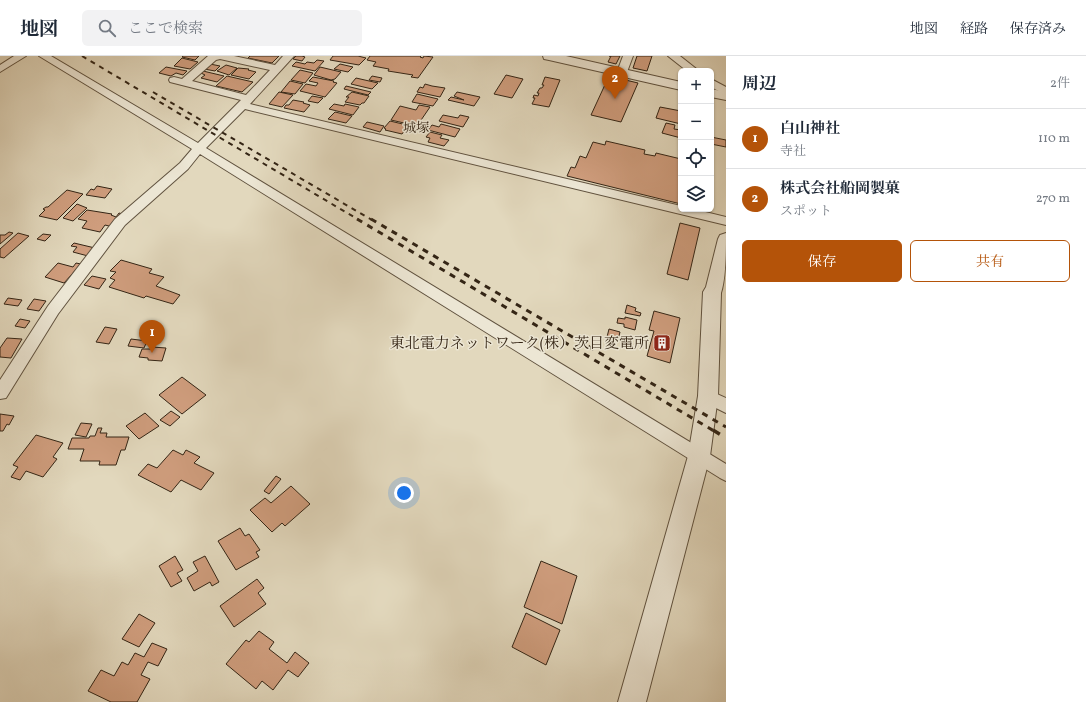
<!DOCTYPE html>
<html lang="ja">
<head>
<meta charset="utf-8">
<style>
  body { margin:0; font-family:Vollkorn,"Noto Serif JP",serif; background:#f2f2f3; color:#1f2937 }
  .controls { position:absolute; right:12px; top:12px; display:grid; overflow:hidden; border-radius:6px; box-shadow:0 1px 3px #0004 }
  .controls button { width:36px; height:36px; display:grid; place-items:center; padding:0; border:0; border-bottom:1px solid #e0e1e3; background:#fff; color:#1f2937; font:20px sans-serif }
  .you { position:absolute; left:404px; top:437px; width:14px; height:14px; margin:-10px; border:3px solid #fff; border-radius:50%; background:#1a73e8; box-shadow:0 0 0 6px #1a73e833 }
  .badge { display:grid; place-items:center; width:26px; height:26px; border-radius:50%; background:#b45309; color:#fff; font-size:13px; font-weight:700 }
  .pin { position:absolute; translate:-50% -33px; filter:drop-shadow(0 1px 2px #0008) }
  .pin::after { content:''; position:absolute; top:21px; width:14px; height:12px; background:inherit; clip-path:polygon(0 0,100% 0,50% 100%) }
  .list { margin:0; padding:0; list-style:none }
  h2 { display:flex; justify-content:space-between; align-items:center; height:52px; margin:0; padding:0 16px; font-size:17px }
  h2 small { font-size:13px; font-weight:400; color:#747a83 }
  .list li { display:grid; grid-template-columns:26px 1fr auto; gap:12px; align-items:center; box-sizing:border-box; height:60px; padding:0 16px; border-top:1px solid #e0e1e3 }
  .list b { display:block; font-size:15px; white-space:nowrap }
  .list p { margin:0; font-size:13px; white-space:nowrap; color:#747a83 }
  .list em { font-size:13px; font-style:normal; color:#747a83 }
  .actions { display:flex; gap:8px; padding:12px 16px }
  .actions a { flex:1; padding:9px 0; border:1px solid #b45309; border-radius:6px; text-align:center; font-size:14px; color:#b45309 }
  .actions .main { background:#b45309; color:#fff }
  .icon { flex:none; width:22px; height:22px; fill:none; stroke:currentColor; stroke-width:2; stroke-linecap:round; stroke-linejoin:round }
  .map { position:relative; flex:none; width:726px; height:646px; overflow:hidden }
  header { display:flex; align-items:center; gap:24px; box-sizing:border-box; height:56px; padding:0 20px; background:#fff; border-bottom:1px solid #e0e1e3 }
  header strong { font-size:19px }
  nav { display:flex; gap:22px; margin-inline-start:auto; font-size:14px }
  .search { width:280px; height:36px; background:#f2f2f3; display:flex; align-items:center; gap:10px; box-sizing:border-box; padding:0 14px; border-radius:6px; color:#747a83; font-size:15px }
  main { display:flex }
  aside { flex:1; background:#fff }
  .map>svg:first-child { display:block }
  .building { fill:#cf9d7d; stroke:#342515 }
  .lines { fill:none; stroke-linecap:round; stroke-linejoin:round }
  .minor-casing { stroke:#60523f; stroke-width:2 }
  .tertiary-casing { stroke:#60523f; stroke-width:2 }
  .minor { fill:#ece6d4; fill-rule:evenodd }
  .tertiary { fill:#ece6d4; fill-rule:evenodd }
  .rail-far2 { stroke:#342515; stroke-width:2; stroke-dasharray:5 5; stroke-linecap:butt }
  .rail-far1 { stroke:#342515; stroke-width:3; stroke-dasharray:6 6; stroke-linecap:butt }
  .rail { stroke:#342515; stroke-width:3.5; stroke-dasharray:8 8; stroke-linecap:butt }
  .labels { text-anchor:middle; stroke-width:3; stroke-linejoin:round; paint-order:stroke }
  .far-neighbourhood-label { font-size:13px; fill:#342515; stroke:#ece6d4 }
  .poi-label { font-size:15px; fill:#342515; stroke:#ece6d4; text-anchor:end }
</style>
</head>
<body>
<header>
<strong>地図</strong>
<div class="search"><svg class="icon" aria-label="search" viewBox="0 0 24 24"><circle cx="10" cy="10" r="6"/><path d="M15 15l6 6"/></svg>ここで検索</div>
<nav><a>地図</a><a>経路</a><a>保存済み</a></nav>
</header>
<main>
<div class="map">
<svg width="726" height="646" viewBox="0 0 726 646">
  <rect width="100%" height="100%" fill="#e2d8bd"/>
  <filter id="stains"><feTurbulence type="fractalNoise" baseFrequency=".005" numOctaves="4"/><feColorMatrix values="0 0 0 0 .2 0 0 0 0 .09 0 0 0 0 .02 0 0 0 .5 -.17"/></filter>
  <radialGradient id="worn" r=".72"><stop offset=".6" stop-color="#630" stop-opacity="0"/><stop offset="1" stop-color="#630" stop-opacity=".3"/></radialGradient>
  <path class="building" d="M 183,0 L 199,0 L 195,4 L 182,1 Z
    M 249,0 L 279,0 L 272,7 L 248,2 L 250,0 Z
    M 296,0 L 302,0 L 305,1 L 302,5 L 293,3 Z
    M 333,0 L 358,0 L 366,2 L 359,9 L 330,4 Z
    M 370,0 L 421,0 L 420,1 L 423,2 L 424,0 L 433,1 L 418,22 L 411,21 L 413,19 L 388,15 L 389,13 L 373,10 L 376,6 L 367,4 Z
    M 609,0 L 620,0 L 616,8 L 608,6 L 611,0 Z
    M 637,0 L 652,0 L 647,15 L 633,12 Z
    M 182,2 L 198,6 L 190,13 L 174,10 Z
    M 317,4 L 324,5 L 315,15 L 292,10 L 296,6 L 305,8 L 307,6 L 314,7 Z
    M 210,8 L 220,10 L 215,15 L 204,13 Z
    M 340,8 L 353,11 L 348,16 L 334,13 Z
    M 226,9 L 237,12 L 229,19 L 217,15 Z
    M 166,11 L 187,15 L 183,19 L 176,17 L 171,20 L 159,17 Z
    M 320,11 L 341,16 L 335,23 L 331,24 L 314,19 Z
    M 238,12 L 249,13 L 248,14 L 256,16 L 249,23 L 231,19 Z
    M 300,14 L 313,17 L 305,27 L 291,24 Z
    M 203,15 L 224,20 L 217,26 L 201,22 L 205,19 L 201,17 Z
    M 506,19 L 523,23 L 512,42 L 494,38 Z
    M 227,20 L 253,26 L 242,36 L 216,30 Z
    M 372,20 L 382,22 L 380,26 L 369,24 Z
    M 609,20 L 638,27 L 621,66 L 591,59 Z
    M 313,21 L 334,25 L 333,26 L 337,27 L 325,41 L 300,35 L 306,28 L 316,30 L 318,27 L 309,25 Z
    M 545,21 L 560,24 L 549,51 L 532,48 L 535,42 L 533,42 L 534,39 L 538,40 L 539,37 L 537,37 L 540,32 L 542,32 L 544,29 L 542,29 Z
    M 356,22 L 378,27 L 372,33 L 351,28 Z
    M 290,25 L 303,28 L 295,38 L 281,36 Z
    M 425,28 L 432,30 L 445,32 L 440,41 L 417,36 L 420,31 L 423,32 Z
    M 346,30 L 371,36 L 368,39 L 344,33 Z
    M 279,36 L 293,39 L 282,51 L 269,48 Z
    M 352,36 L 369,40 L 364,47 L 362,47 L 360,49 L 345,46 L 349,41 L 346,41 Z
    M 457,36 L 480,41 L 474,50 L 448,44 L 451,41 L 464,44 L 454,40 Z
    M 417,38 L 438,43 L 433,50 L 412,46 Z
    M 312,40 L 323,42 L 318,47 L 308,45 Z
    M 293,44 L 304,46 L 303,47 L 310,49 L 304,56 L 284,52 L 286,49 L 289,49 Z
    M 334,48 L 344,50 L 345,48 L 359,51 L 353,59 L 329,53 Z
    M 419,49 L 430,51 L 417,70 L 391,64 L 400,50 L 416,54 Z
    M 660,51 L 681,55 L 681,68 L 656,62 Z
    M 335,56 L 352,60 L 346,67 L 328,63 Z
    M 443,59 L 458,62 L 460,59 L 469,61 L 463,71 L 439,65 Z
    M 390,65 L 411,70 L 408,75 L 405,74 L 402,78 L 385,74 L 386,73 L 384,72 Z
    M 367,66 L 384,70 L 380,76 L 363,71 Z
    M 666,67 L 675,69 L 674,73 L 681,74 L 681,82 L 662,77 Z
    M 441,68 L 460,73 L 455,81 L 428,74 L 432,69 L 439,71 Z
    M 430,76 L 442,79 L 440,82 L 449,84 L 444,90 L 428,86 L 430,82 L 426,81 Z
    M 711,81 L 726,84 L 726,91 L 711,88 Z
    M 606,85 L 645,94 L 644,98 L 655,100 L 656,97 L 681,103 L 681,148 L 567,120 L 571,111 L 575,112 L 580,100 L 586,102 L 593,86 L 605,89 Z
    M 97,130 L 112,133 L 105,142 L 86,139 L 91,133 L 94,134 Z
    M 67,134 L 83,138 L 57,164 L 39,160 L 45,154 L 43,153 L 46,151 L 48,151 Z
    M 77,148 L 87,152 L 73,165 L 63,162 Z
    M 87,154 L 112,158 L 111,159 L 116,161 L 119,157 L 126,159 L 113,171 L 105,169 L 100,176 L 82,172 L 87,165 L 78,163 Z
    M 680,167 L 700,172 L 688,224 L 667,218 Z
    M 9,176 L 13,177 L 0,188 L 0,179 L 5,179 Z
    M 18,177 L 29,180 L 4,202 L 0,201 L 0,193 Z
    M 43,178 L 51,179 L 45,185 L 37,183 Z
    M 74,187 L 95,192 L 88,200 L 73,196 L 77,191 L 71,190 Z
    M 121,204 L 152,213 L 149,217 L 164,221 L 156,230 L 180,239 L 173,248 L 146,240 L 144,242 L 109,231 L 115,224 L 110,222 L 116,216 L 110,215 Z
    M 58,207 L 73,211 L 76,207 L 81,208 L 64,227 L 45,221 Z
    M 92,220 L 106,223 L 99,233 L 84,229 Z
    M 8,242 L 22,244 L 18,250 L 4,248 Z
    M 34,243 L 46,245 L 39,255 L 27,253 Z
    M 627,249 L 636,252 L 635,255 L 641,257 L 640,260 L 625,257 Z
    M 654,255 L 680,262 L 670,307 L 647,300 L 654,275 L 649,274 Z
    M 625,261 L 637,264 L 635,274 L 624,271 L 624,268 L 617,267 L 618,262 L 625,263 Z
    M 20,263 L 30,265 L 25,272 L 15,270 Z
    M 105,271 L 117,273 L 109,288 L 96,286 Z
    M 609,273 L 620,276 L 618,284 L 607,281 Z
    M 7,282 L 22,283 L 11,302 L 0,301 L 0,292 Z
    M 131,283 L 147,285 L 144,292 L 128,290 Z
    M 152,291 L 166,292 L 162,305 L 148,304 L 148,302 L 139,301 L 142,293 L 151,293 Z
    M 182,321 L 206,339 L 182,358 L 159,339 Z
    M 171,355 L 180,361 L 170,370 L 160,364 Z
    M 145,357 L 159,370 L 139,383 L 126,370 Z
    M 0,358 L 14,360 L 9,369 L 7,368 L 3,375 L 0,375 Z
    M 81,367 L 92,368 L 86,381 L 75,379 Z
    M 98,372 L 102,372 L 100,377 L 107,377 L 106,381 L 129,381 L 125,394 L 121,394 L 116,409 L 99,409 L 100,405 L 80,405 L 84,393 L 68,393 L 72,382 L 89,382 L 90,380 L 95,380 Z
    M 36,379 L 63,387 L 53,401 L 57,403 L 43,421 L 26,415 L 20,424 L 11,421 L 18,411 L 13,409 Z
    M 173,394 L 183,399 L 186,394 L 200,401 L 194,407 L 214,417 L 201,434 L 181,424 L 171,436 L 138,419 L 148,408 L 157,412 Z
    M 276,420 L 281,423 L 269,438 L 264,435 Z
    M 291,430 L 310,448 L 285,470 L 282,467 L 272,476 L 250,454 L 265,442 L 271,447 Z
    M 240,472 L 245,480 L 249,478 L 260,494 L 256,496 L 259,501 L 236,514 L 218,485 Z
    M 175,500 L 183,514 L 177,517 L 182,525 L 171,531 L 159,510 Z
    M 205,500 L 219,526 L 212,530 L 210,526 L 194,535 L 187,522 L 198,515 L 193,506 Z
    M 541,505 L 577,520 L 562,568 L 524,551 Z
    M 257,523 L 264,532 L 258,537 L 266,548 L 234,571 L 220,550 Z
    M 526,557 L 560,574 L 546,609 L 512,591 Z
    M 139,558 L 155,567 L 139,591 L 122,583 Z
    M 259,575 L 274,586 L 269,593 L 287,607 L 295,596 L 309,607 L 298,621 L 288,614 L 273,634 L 262,625 L 256,633 L 226,608 L 246,584 L 249,586 Z
    M 152,587 L 167,593 L 158,610 L 148,606 L 141,619 L 150,623 L 137,646 L 111,646 L 88,635 L 101,614 L 114,620 L 122,606 L 128,609 L 135,597 L 144,601 Z"/>
  <g class="lines">
    <defs>
      <path id="minor" d="M 14,0 L 26,0 L 0,16 L 0,9 Z
        M 39,0 L 51,0 L 198,87 L 241,44 L 170,26 L 169,24 L 170,22 L 174,21 L 182,23 L 208,0 L 234,0 L 275,9 L 283,0 L 294,0 L 250,48 L 681,150 L 681,153 L 693,153 L 726,161 L 726,169 L 245,53 L 206,92 L 726,408 L 726,425 L 720,422 L 200,98 L 188,113 L 125,169 L 58,258 L 6,342 L 0,343 L 0,324 L 48,250 L 115,163 L 180,107 L 192,93 ZM 220,3 L 270,14 L 246,39 L 192,25 L 216,4 Z
        M 623,0 L 633,0 L 627,16 L 622,19 L 617,16 Z
        M 668,0 L 680,0 L 699,15 L 687,15 Z
        M 711,23 L 726,31 L 726,39 L 711,31 Z
        M 708,334 L 726,342 L 726,357 L 702,345 L 700,340 L 702,335 Z"/>
      <path id="tertiary" d="M 543,0 L 566,0 L 681,26 L 681,34 L 549,4 L 544,3 Z
        M 711,33 L 726,36 L 726,44 L 711,41 Z
        M 726,177 C 726,195 726,222 721,237 L 718,340 L 710,400 L 646,646 L 618,646 L 688,400 L 698,340 L 703,236 L 706,231 L 718,183 L 720,179 Z"/>
    </defs>
    <use href="#minor" class="minor-casing"/>
    <use href="#tertiary" class="tertiary-casing"/>
    <use href="#minor" class="minor"/>
    <use href="#tertiary" class="tertiary"/>
    <path class="rail-far2" d="M 82,0 L 359,164
      M 153,36 L 372,164"/>
    <path class="rail-far1" d="M 357,163 L 714,375
      M 371,163 L 726,371"/>
    <path class="rail" d="M 713,374 L 726,382"/>
  </g>
  <defs>
    <symbol id="building-square" viewBox="-11 -11 22 22"><rect x="-9" y="-9" width="18" height="18" rx="4" fill="#8f2418" stroke="#ece6d4"/><path d="M-4-6H4V6H1V3H-1V6H-4ZM-2.5-4.3h1.7v1.8h-1.7ZM.8-4.3h1.7v1.8H.8ZM-2.5-1h1.7V.8h-1.7ZM.8-1h1.7V.8H.8Z" fill="#fff"/></symbol>
  </defs>
  <g fill-rule="evenodd">
    <use href="#building-square" x="652" y="277" width="20" height="20"/>
  </g>
  <g class="labels">
    <g class="far-neighbourhood-label">
      <text x="416" y="76">城塚</text>
    </g>
    <g class="poi-label">
      <text x="649" y="292">東北電力ネットワーク(株）茨目変電所</text>
    </g>
  </g>
  <rect width="100%" height="100%" filter="url(#stains)"/>
  <rect width="100%" height="100%" fill="url(#worn)"/>
</svg>
<div class="controls">
<button>+</button>
<button>−</button>
<button><svg class="icon" aria-label="locate" viewBox="0 0 24 24"><circle cx="12" cy="12" r="6"/><path d="M12 2v4M12 18v4M2 12h4M18 12h4"/></svg></button>
<button><svg class="icon" aria-label="layers" viewBox="0 0 24 24"><path d="M12 4l9 5-9 5-9-5zM3 14l9 5 9-5"/></svg></button>
</div>
<div class="you"></div>
<div class="pin badge" style="left:152px;top:297px">1</div>
<div class="pin badge" style="left:615px;top:43px">2</div>
</div>
<aside>
<h2>周辺<small>2件</small></h2>
<ul class="list">
<li><span class="badge">1</span><div><b>白山神社</b><p>寺社</p></div><em>110 m</em></li>
<li><span class="badge">2</span><div><b>株式会社船岡製菓</b><p>スポット</p></div><em>270 m</em></li>
</ul>
<div class="actions"><a class="main">保存</a><a>共有</a></div>
</aside>
</main>
</body>
</html>
